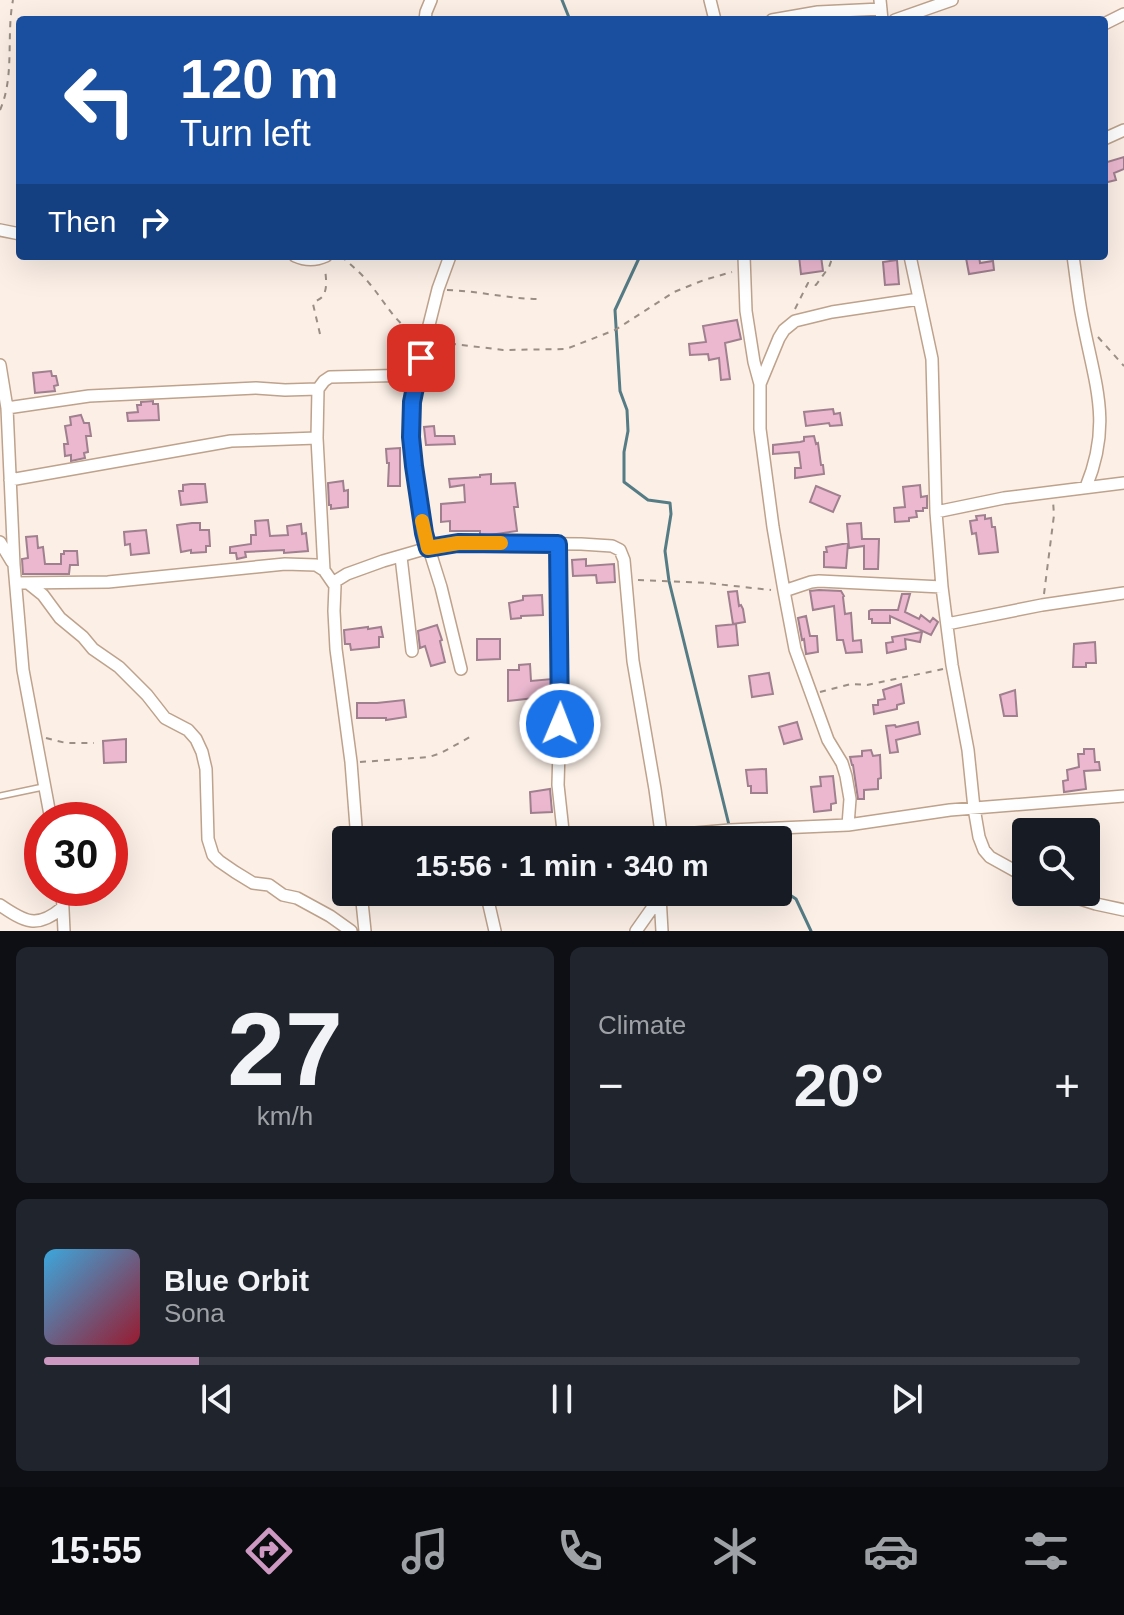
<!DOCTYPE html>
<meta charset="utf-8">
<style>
:root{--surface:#171b24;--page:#20242c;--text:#f1f3f6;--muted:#9ea1a6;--line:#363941;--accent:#cd99c3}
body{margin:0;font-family:Helvetica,sans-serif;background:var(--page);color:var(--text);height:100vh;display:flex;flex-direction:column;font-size:30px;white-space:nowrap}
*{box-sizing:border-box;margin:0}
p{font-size:26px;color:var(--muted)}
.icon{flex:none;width:44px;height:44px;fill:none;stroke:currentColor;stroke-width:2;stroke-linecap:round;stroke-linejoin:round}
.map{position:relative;height:931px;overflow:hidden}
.side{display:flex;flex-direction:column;gap:16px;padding:16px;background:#0d0f14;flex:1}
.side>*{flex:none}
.hud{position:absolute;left:16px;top:16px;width:1092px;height:244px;border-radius:8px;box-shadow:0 8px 32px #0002;background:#1a4fa0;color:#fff;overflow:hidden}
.tools{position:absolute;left:1012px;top:818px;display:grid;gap:16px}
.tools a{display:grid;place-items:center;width:88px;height:88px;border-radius:8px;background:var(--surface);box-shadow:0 8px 32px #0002;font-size:40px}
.speed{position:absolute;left:24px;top:802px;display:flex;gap:16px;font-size:40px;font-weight:700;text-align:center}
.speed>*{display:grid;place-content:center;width:104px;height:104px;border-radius:50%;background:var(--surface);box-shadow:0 8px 32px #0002;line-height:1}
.speed .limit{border:12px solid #d22;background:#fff;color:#111}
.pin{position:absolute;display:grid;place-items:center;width:68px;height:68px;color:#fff;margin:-34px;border-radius:16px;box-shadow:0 4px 12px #0006}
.me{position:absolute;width:88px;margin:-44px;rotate:1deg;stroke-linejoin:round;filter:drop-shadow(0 0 6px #0008)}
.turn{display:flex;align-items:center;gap:28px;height:168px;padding:0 32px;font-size:36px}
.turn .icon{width:104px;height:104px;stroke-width:2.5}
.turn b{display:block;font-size:56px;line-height:68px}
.then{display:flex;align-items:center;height:76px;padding:0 32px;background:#0003;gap:16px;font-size:30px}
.big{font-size:60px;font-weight:600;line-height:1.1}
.side .tile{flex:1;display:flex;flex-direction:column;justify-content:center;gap:12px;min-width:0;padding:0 28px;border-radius:12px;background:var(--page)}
.side .dial{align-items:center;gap:0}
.dial b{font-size:104px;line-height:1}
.song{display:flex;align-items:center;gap:24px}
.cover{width:96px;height:96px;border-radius:12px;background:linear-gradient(135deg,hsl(200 70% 55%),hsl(350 70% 35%))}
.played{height:8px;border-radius:4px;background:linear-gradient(90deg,var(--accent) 15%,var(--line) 15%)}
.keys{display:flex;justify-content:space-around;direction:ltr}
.heat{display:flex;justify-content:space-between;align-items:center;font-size:44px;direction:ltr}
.side .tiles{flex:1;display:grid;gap:16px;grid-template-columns:1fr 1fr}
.tile:last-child{grid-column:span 2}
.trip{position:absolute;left:332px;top:826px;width:460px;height:80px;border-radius:8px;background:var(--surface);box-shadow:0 8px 32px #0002;font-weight:600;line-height:80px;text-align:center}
.tabs{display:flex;height:128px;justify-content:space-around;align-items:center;background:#090b0e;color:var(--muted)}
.tabs .icon{width:56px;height:56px}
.tabs .current{color:var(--accent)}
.tabs b{font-size:36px;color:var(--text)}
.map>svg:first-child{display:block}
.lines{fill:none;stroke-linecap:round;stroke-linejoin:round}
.stream{stroke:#557b85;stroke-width:3}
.building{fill:#ebb8d0;stroke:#a07f8e;stroke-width:2}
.lane-casing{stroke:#bea28c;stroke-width:8}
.street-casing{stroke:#bea28c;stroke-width:14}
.path{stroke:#9a8e85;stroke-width:2;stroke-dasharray:6 6;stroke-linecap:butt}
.lane{stroke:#fff;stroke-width:5}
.street{stroke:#fff;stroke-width:11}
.route-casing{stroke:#114b97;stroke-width:20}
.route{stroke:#1a73e8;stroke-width:14}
.slow{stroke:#f59e0b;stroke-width:14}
</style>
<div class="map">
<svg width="1124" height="931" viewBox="0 0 1124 931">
<rect width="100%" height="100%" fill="#fbefe6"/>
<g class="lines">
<path class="stream" d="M 562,0 L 570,20
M 640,256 L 615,310 L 620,391 L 627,410 L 628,431 L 624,452 L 624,482 L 648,500 L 670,503 L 671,514 L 665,551 L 669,581 L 729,825
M 732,832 L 735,840
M 778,887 L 796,899 L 811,931"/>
</g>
<path class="building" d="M 1124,157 L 1124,169 L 1114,173 L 1116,180 L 1104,183 L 1104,163 Z
M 799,256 L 821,256 L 823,271 L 801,274 Z
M 979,256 L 980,263 L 993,261 L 994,270 L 969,274 L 966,258 Z
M 897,260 L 899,284 L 885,285 L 883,262 Z
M 737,320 L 741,339 L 725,343 L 730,379 L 721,380 L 719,358 L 709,360 L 708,354 L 690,355 L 689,344 L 706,342 L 703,326 Z
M 51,371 L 52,376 L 56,376 L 58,385 L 54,386 L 55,391 L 35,393 L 33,373 Z
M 153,401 L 153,404 L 158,404 L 159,420 L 128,421 L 127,413 L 138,412 L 137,405 L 141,405 L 141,402 Z
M 833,409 L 834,414 L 840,413 L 842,425 L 830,426 L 829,423 L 806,426 L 804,412 Z
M 81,415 L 84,423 L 89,423 L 91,436 L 86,436 L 88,452 L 84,453 L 85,458 L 71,461 L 71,455 L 65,456 L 64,444 L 68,444 L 65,426 L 71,425 L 70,417 Z
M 434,426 L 435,436 L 454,436 L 455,444 L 426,445 L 424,427 Z
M 814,436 L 816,444 L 818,443 L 821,465 L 823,465 L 824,474 L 795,478 L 795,468 L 801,468 L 799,452 L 773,454 L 773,445 L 800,442 L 804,441 L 804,437 Z
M 400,448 L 400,486 L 388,486 L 389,463 L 387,463 L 386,449 Z
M 491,474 L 491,484 L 515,483 L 518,507 L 514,507 L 517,531 L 490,535 L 480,535 L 480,531 L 450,531 L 450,521 L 441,522 L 441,504 L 465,502 L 464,485 L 450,487 L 449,479 L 480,477 L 480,475 Z
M 343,481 L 344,491 L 348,490 L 348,507 L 331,509 L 331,505 L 329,505 L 328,483 Z
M 191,484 L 205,484 L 207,502 L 181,505 L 179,491 L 183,491 L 183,485 Z
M 920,485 L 921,497 L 927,496 L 927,508 L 923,508 L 923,511 L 916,511 L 917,517 L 909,518 L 909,521 L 895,522 L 894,508 L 905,507 L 903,487 Z
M 816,486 L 840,496 L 833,512 L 810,502 Z
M 985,515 L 985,519 L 991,518 L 992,527 L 995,527 L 998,552 L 979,554 L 976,533 L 972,534 L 970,521 L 977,520 L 976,516 Z
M 268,520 L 270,536 L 288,535 L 287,526 L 301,524 L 302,534 L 306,533 L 308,551 L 284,553 L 284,550 L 245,552 L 246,557 L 237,559 L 236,553 L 230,553 L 230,547 L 251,544 L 251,535 L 256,535 L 255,521 Z
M 192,523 L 200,523 L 200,530 L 209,530 L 210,546 L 206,546 L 206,552 L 191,553 L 191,550 L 181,552 L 177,525 Z
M 861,523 L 862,539 L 879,539 L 878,569 L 864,569 L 864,546 L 849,548 L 847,524 Z
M 146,530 L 149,553 L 131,555 L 130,544 L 125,545 L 124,532 Z
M 37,536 L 38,548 L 43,547 L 45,564 L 61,564 L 61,554 L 64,554 L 64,551 L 77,551 L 78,565 L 70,565 L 69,574 L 23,574 L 22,559 L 28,558 L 26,537 Z
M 848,543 L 846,568 L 824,567 L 824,552 L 827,552 L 826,547 Z
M 586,559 L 586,566 L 614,564 L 615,582 L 597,583 L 596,575 L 573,576 L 572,560 Z
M 819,590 L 841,591 L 844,596 L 843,597 L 845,614 L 851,613 L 853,641 L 861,640 L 862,652 L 846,653 L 843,640 L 837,640 L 834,606 L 813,610 L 810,591 Z
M 737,591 L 739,606 L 741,605 L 743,609 L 745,622 L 733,624 L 728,592 Z
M 902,594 L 910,594 L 905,612 L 919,619 L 921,615 L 930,622 L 933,618 L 938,622 L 931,635 L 890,616 L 890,623 L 872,623 L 872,619 L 869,619 L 869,611 L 871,610 L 898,610 Z
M 542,595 L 543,615 L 521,616 L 521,618 L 511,619 L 509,603 L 523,600 L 523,596 Z
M 806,616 L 810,636 L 817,636 L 818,652 L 806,654 L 804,639 L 802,640 L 798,618 Z
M 736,624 L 738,645 L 718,647 L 716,626 Z
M 437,625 L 442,640 L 440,641 L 445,662 L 431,666 L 425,646 L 420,648 L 418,631 Z
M 368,627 L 368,629 L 381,627 L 383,637 L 379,637 L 379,647 L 351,650 L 350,644 L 345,644 L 344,630 Z
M 922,632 L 920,642 L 905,639 L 906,649 L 887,653 L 886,643 L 893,642 L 892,637 Z
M 477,639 L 500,639 L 500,659 L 477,660 Z
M 1095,642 L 1096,663 L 1086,663 L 1086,667 L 1073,667 L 1074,644 Z
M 530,664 L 531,681 L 552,679 L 552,696 L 508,701 L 508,670 L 519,670 L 519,665 Z
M 769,673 L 773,694 L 752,697 L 749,676 Z
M 901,684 L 904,703 L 897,705 L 897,709 L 874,714 L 873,705 L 878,705 L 878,700 L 885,699 L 883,690 Z
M 1015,690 L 1017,716 L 1004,716 L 1000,695 Z
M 404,700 L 406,717 L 386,720 L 386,718 L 357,718 L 357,703 L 377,703 Z
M 797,722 L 802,739 L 784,744 L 779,727 Z
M 918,722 L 920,734 L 896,740 L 898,752 L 890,753 L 886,726 L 895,725 L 896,727 Z
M 126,739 L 126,762 L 104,763 L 103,741 Z
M 1084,749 L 1094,749 L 1095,762 L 1099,762 L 1100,770 L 1084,771 L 1086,789 L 1064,792 L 1063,781 L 1068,780 L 1067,770 L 1079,767 L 1078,754 L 1084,754 Z
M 871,750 L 873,756 L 880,755 L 881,778 L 878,779 L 878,789 L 864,790 L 864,799 L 858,799 L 853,765 L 852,765 L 850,757 L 862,756 L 862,751 Z
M 766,769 L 767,793 L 751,793 L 751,786 L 748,786 L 746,770 Z
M 833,776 L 836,803 L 831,804 L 831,810 L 814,812 L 811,787 L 821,786 L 820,777 Z
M 550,789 L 552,812 L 531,813 L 530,792 Z"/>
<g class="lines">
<g class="lane-casing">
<path id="lane" d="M 0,796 L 43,787"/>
</g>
<g class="street-casing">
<path id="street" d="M 710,0 L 715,20
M 880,0 L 882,20
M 425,20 L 426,12 L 431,0
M 772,20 L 818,12 L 881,9
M 895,20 L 952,0
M 1104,24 L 1124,14
M 1104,139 L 1124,130
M 0,230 L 20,234
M 295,256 C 306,261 315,261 326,256
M 450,256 L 438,289 L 425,341 L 412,402 L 411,437 L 414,466 L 424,533 L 441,587 L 461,669
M 744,256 L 746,311 L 754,362 L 760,384 L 760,429 L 773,527 L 784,591 L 795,649 L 828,740 L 842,763 L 846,776 L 850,799 L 848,825
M 910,256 L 932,359 L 936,512 L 942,587 L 952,665 L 968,750 L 974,808 L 979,837 L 984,850 L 990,857 L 1026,877
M 1073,256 C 1076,276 1078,297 1082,317 C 1094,382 1113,422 1086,487
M 0,365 L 7,408 L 14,565 L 23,670 L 51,820
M 760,384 L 779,338 L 784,330 L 795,321 L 832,312 L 919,299
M 7,408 L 89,396 L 256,388 L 285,390 L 318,389
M 10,480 L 231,441 L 317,438
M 936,512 L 1004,498 L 1124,483
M 0,542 L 12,562
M 558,544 L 561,676 L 558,785 L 564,840
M 401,557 L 412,651
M 324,570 L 317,438 L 318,389 L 324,381 L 330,377 L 418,375
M 334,582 L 347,574 L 383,561 L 428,548 L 458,543 L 581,544 L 612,546 L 620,550 L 624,560 L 633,661 L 655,789 L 662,840
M 16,583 L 108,582 L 285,564 L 316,565 L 324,570 L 335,586 L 334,611 L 336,649 L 351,762 L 357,840
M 28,583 L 43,595 L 60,618 L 83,637 L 93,649 L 119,667 L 147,695 L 165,718 L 188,730 L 196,739 L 202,752 L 206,769 L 208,839 L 213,855 L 219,861 L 235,872 L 253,883 L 269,885 L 283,895 L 297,898 L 330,916 L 351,931
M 784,591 L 811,582 L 819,581 L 942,587
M 947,624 L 1042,605 L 1124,593
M 614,840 L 730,830 L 848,825 L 950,810 L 1124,796
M 62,888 L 64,931
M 361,892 L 365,931
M 486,892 L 495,931
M 1058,892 L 1096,904 L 1124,910
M 660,896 L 662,931
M 0,905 C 25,922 37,929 62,908
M 636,931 L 660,897"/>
</g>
<path class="path" d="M 0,110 C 15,76 6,36 13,0
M 341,256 C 351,265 361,273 369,283 C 386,303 394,322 417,336
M 447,290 C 479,291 509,299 540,299
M 795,309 L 808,283 L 816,285 L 829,267 L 833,256
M 320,334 L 313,304 C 315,301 319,300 322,297 C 328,290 326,278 325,269
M 1098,337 L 1124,366
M 438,342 L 503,350 L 566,349 L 615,330 L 674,292 L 704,280 L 732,272
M 638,580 L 707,583 L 771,590
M 1044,594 L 1054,515 L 1053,501
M 820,692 L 851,684 L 867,685 L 943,669
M 46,738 L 66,743 L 94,743
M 360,762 L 429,757 L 441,753 L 470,737"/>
<use href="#lane" class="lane"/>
<use href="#street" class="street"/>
</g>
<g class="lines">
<g class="route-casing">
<path id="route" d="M 421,358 L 412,402 L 411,437 L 414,466 L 424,533 L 428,548 L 458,543 L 558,544 L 560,724"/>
</g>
<use href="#route" class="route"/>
<path class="slow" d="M 422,521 L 428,548 L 458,543 L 501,543"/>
</g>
</svg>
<div class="tools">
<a><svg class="icon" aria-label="search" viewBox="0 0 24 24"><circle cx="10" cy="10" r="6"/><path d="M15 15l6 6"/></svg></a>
</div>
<div class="speed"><div class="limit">30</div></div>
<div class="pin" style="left:421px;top:358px;background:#d93025"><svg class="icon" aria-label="arrive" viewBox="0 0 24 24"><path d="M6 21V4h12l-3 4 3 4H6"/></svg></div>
<svg class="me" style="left:560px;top:724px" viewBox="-20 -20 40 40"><circle r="17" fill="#1a73e8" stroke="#fff" stroke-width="3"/><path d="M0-11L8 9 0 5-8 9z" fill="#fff"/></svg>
<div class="trip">15:56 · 1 min · 340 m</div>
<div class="hud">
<div class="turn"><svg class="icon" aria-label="left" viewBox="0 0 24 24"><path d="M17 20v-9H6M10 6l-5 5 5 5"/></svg><div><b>120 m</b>Turn left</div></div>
<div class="then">Then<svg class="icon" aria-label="right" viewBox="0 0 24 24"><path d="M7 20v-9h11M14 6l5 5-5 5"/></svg></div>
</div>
</div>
<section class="side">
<div class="tiles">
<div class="tile dial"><b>27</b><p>km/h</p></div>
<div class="tile"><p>Climate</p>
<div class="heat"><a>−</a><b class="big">20°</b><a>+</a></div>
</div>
<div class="tile">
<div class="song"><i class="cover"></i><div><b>Blue Orbit</b><p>Sona</p></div></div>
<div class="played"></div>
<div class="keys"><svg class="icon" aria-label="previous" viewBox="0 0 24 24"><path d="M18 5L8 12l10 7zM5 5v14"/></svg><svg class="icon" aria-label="pause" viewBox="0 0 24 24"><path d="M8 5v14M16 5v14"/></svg><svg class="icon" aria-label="next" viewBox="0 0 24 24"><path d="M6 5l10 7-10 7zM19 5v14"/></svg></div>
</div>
</div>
</section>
<nav class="tabs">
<b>15:55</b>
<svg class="icon current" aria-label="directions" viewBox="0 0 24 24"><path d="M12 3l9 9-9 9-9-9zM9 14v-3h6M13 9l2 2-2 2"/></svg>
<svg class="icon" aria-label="music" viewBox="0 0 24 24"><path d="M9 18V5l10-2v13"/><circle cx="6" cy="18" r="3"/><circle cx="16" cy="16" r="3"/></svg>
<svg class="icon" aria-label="phone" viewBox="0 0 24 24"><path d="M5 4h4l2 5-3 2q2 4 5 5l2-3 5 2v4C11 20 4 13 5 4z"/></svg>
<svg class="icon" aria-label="climate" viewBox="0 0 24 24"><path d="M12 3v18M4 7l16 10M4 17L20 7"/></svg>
<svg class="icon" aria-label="car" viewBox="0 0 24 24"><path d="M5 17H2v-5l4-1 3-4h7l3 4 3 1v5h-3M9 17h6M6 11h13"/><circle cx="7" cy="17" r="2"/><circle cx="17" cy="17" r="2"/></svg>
<svg class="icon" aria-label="filters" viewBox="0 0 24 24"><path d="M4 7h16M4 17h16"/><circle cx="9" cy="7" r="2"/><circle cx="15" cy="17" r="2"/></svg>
</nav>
